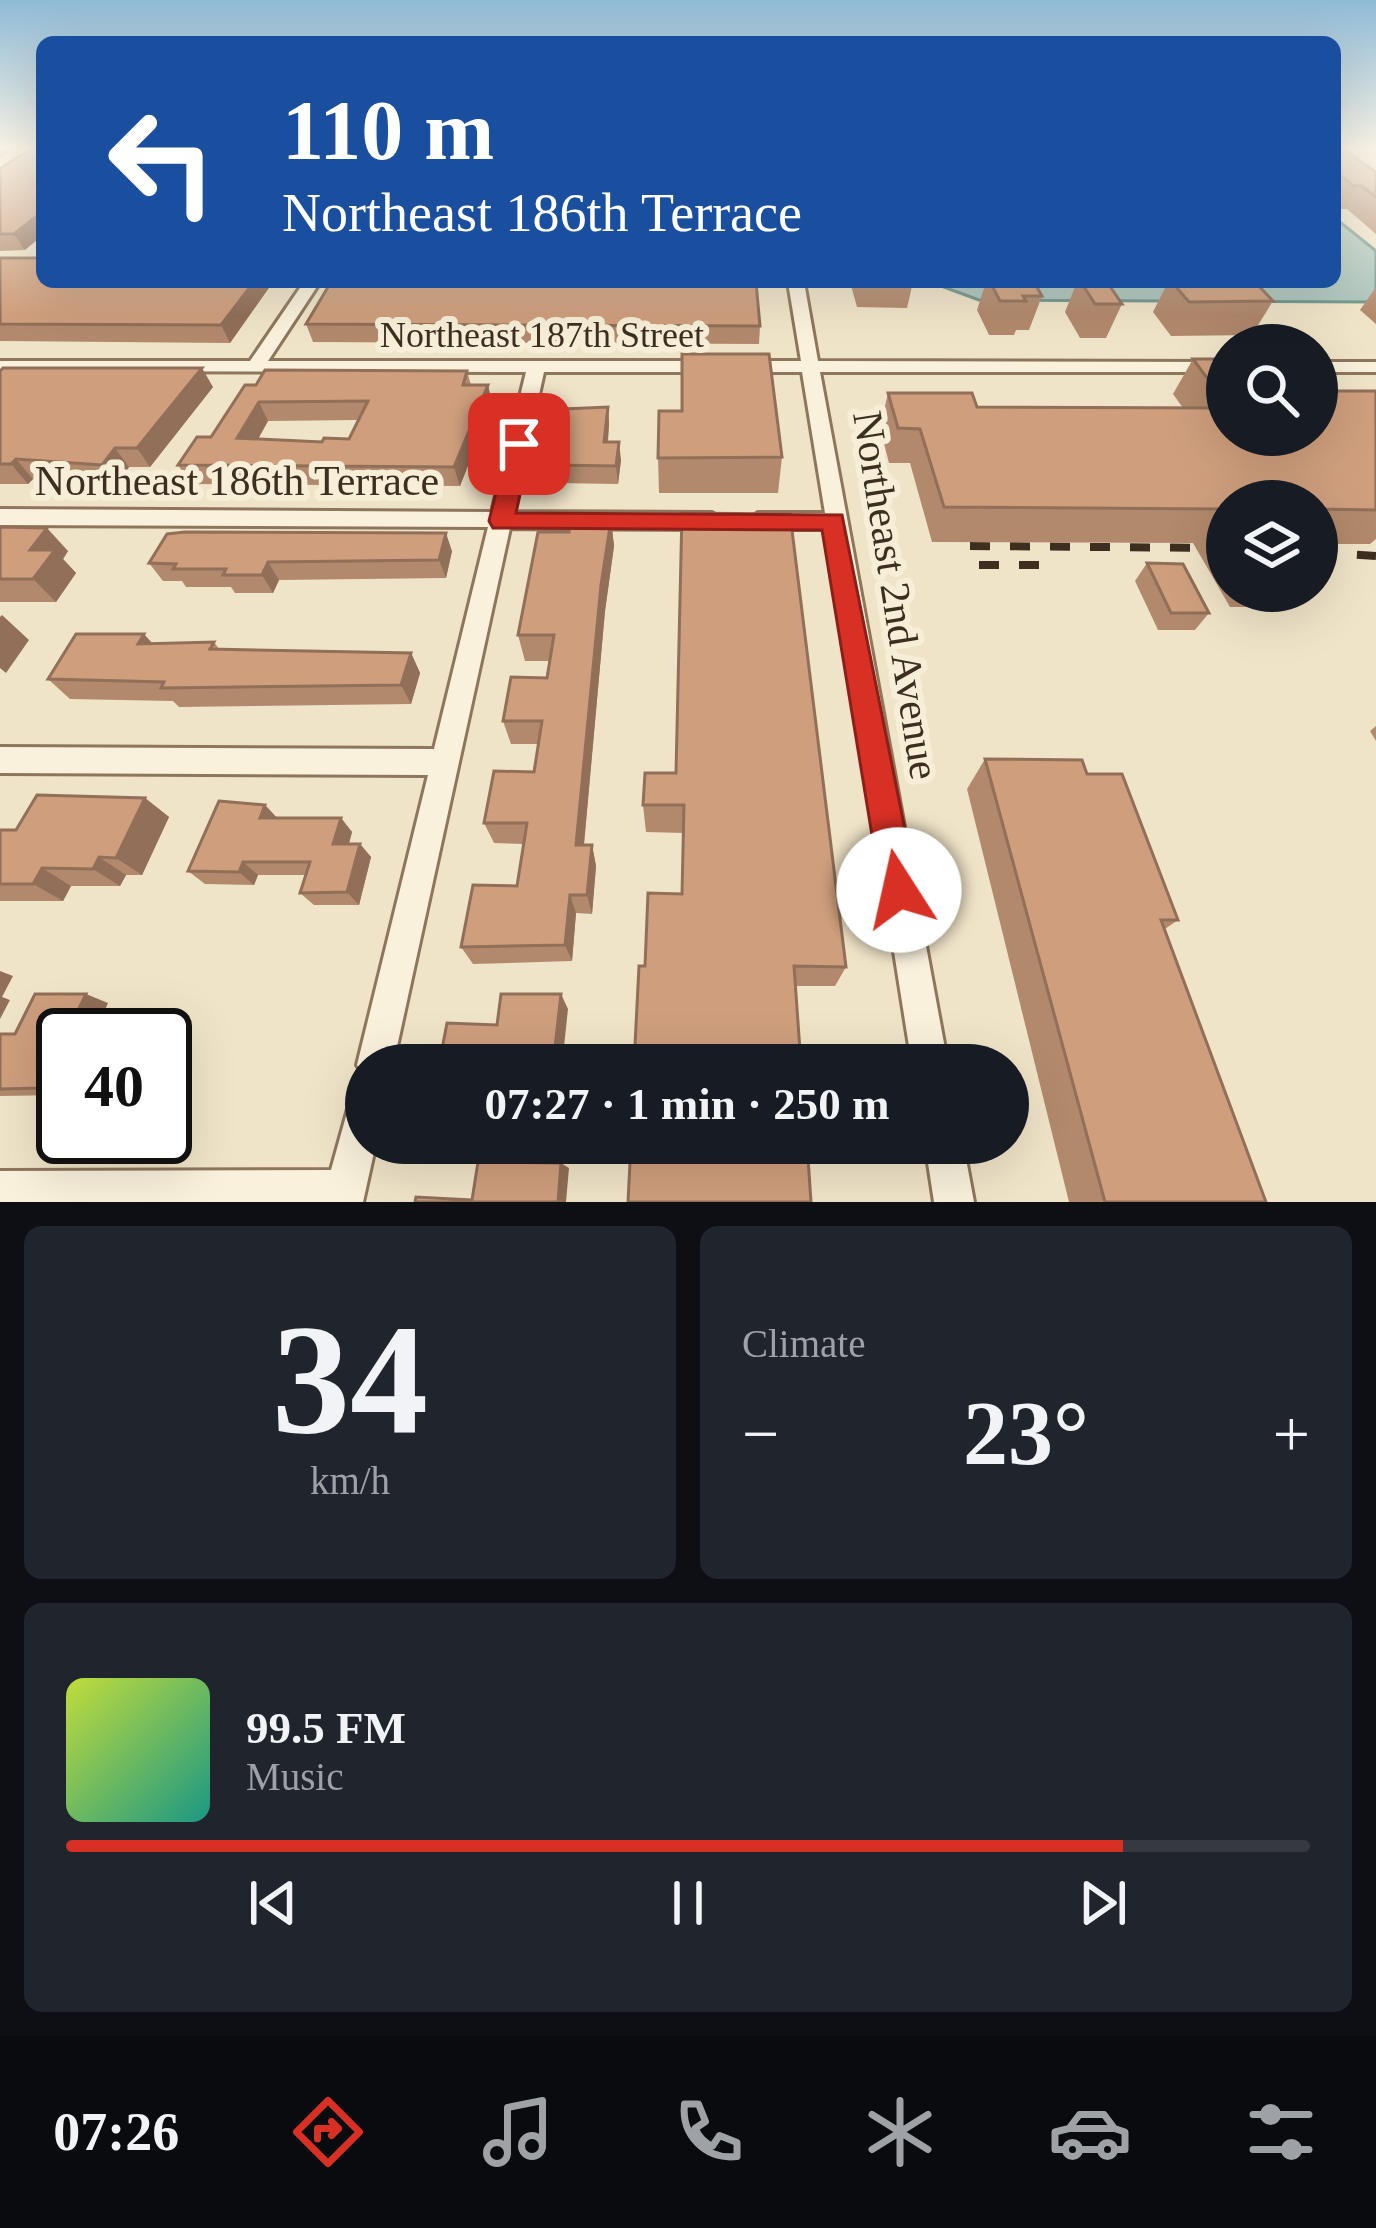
<!DOCTYPE html>
<meta charset="utf-8">
<style>
:root{--surface:#171b24;--page:#20242c;--text:#f1f3f6;--muted:#9ea1a6;--line:#363941;--accent:#d93025}
body{margin:0;font-family:"Times New Roman",serif;background:var(--page);color:var(--text);height:100vh;display:flex;flex-direction:column;font-size:45px;white-space:nowrap}
*{box-sizing:border-box;margin:0}
p{font-size:39px;color:var(--muted)}
.icon{flex:none;width:66px;height:66px;fill:none;stroke:currentColor;stroke-width:2;stroke-linecap:round;stroke-linejoin:round}
.map{position:relative;height:1202px;overflow:hidden}
.panel{display:flex;flex-direction:column;gap:24px;padding:24px;background:#0d0f14;flex:1}
.panel>*{flex:none}
.guide{position:absolute;left:36px;top:36px;width:1305px;height:252px;border-radius:18px;box-shadow:0 12px 48px #0002;background:#1a4fa0;color:#fff;overflow:hidden}
.controls{position:absolute;left:1206px;top:324px;display:grid;gap:24px}
.controls a{display:grid;place-items:center;width:132px;height:132px;border-radius:50%;background:var(--surface);box-shadow:0 12px 48px #0002;font-size:60px}
.speed{position:absolute;left:36px;top:1008px;display:flex;gap:24px;font-size:60px;font-weight:700;text-align:center}
.speed>*{display:grid;place-content:center;width:156px;height:156px;border-radius:50%;background:var(--surface);box-shadow:0 12px 48px #0002;line-height:1}
.speed .limit{border:6px solid #111;border-radius:18px;background:#fff;color:#111}
.pin{position:absolute;display:grid;place-items:center;width:102px;height:102px;color:#fff;margin:-51px;border-radius:24px;box-shadow:0 6px 18px #0006}
.me{position:absolute;width:132px;margin:-66px;rotate:350deg;stroke-linejoin:round;filter:drop-shadow(0 0 9px #0008)}
.turn{display:flex;align-items:center;gap:42px;height:252px;padding:0 48px;font-size:54px}
.turn .icon{width:156px;height:156px;stroke-width:2.5}
.turn b{display:block;font-size:84px;line-height:102px}
.big{font-size:90px;font-weight:700;line-height:1.1}
.panel .card{flex:1;display:flex;flex-direction:column;justify-content:center;gap:18px;min-width:0;padding:0 42px;border-radius:18px;background:var(--page)}
.panel .dial{align-items:center;gap:0}
.dial b{font-size:156px;line-height:1}
.song{display:flex;align-items:center;gap:36px}
.cover{width:144px;height:144px;border-radius:18px;background:linear-gradient(135deg,hsl(70 70% 55%),hsl(170 70% 35%))}
.played{height:12px;border-radius:6px;background:linear-gradient(90deg,var(--accent) 85%,var(--line) 85%)}
.keys{display:flex;justify-content:space-around;direction:ltr}
.heat{display:flex;justify-content:space-between;align-items:center;font-size:66px;direction:ltr}
.panel .tiles{flex:1;display:grid;gap:24px;grid-template-columns:1fr 1fr}
.card:last-child{grid-column:span 2}
.trip{position:absolute;left:345px;top:1044px;width:684px;height:120px;border-radius:60px;background:var(--surface);box-shadow:0 12px 48px #0002;font-weight:700;line-height:120px;text-align:center}
.tab-bar{display:flex;height:192px;justify-content:space-around;align-items:center;background:#090b0e;color:var(--muted)}
.tab-bar .icon{width:84px;height:84px}
.tab-bar .active{color:var(--accent)}
.tab-bar b{font-size:54px;color:var(--text)}
.map>svg:first-child{display:block}
.water{fill:#a9c4bc;stroke:#6f938a;stroke-width:3}
.lines{fill:none;stroke-linecap:round;stroke-linejoin:round}
.minor-casing{stroke:#8d765c;stroke-width:6}
.minor{fill:#faf1dc;fill-rule:evenodd}
.rail{stroke:#3d2e20;stroke-width:8;stroke-dasharray:20 20;stroke-linecap:butt}
.wall{fill:#b2896c;fill-rule:evenodd}
.shaded-wall{fill:#916f58}
.building{fill:#cf9f7d;stroke:#916f58;stroke-width:3;fill-rule:evenodd}
.route{fill:#d93025;stroke:#8d1f18;stroke-width:3}
.labels{text-anchor:middle;stroke-width:12;stroke-linejoin:round;paint-order:stroke}
.far-street-label{font-size:36px;fill:#3d2e20;stroke:#f7eed8}
.street-label{font-size:42px;fill:#3d2e20;stroke:#f7eed8}
</style>
<div class="map">
<svg width="1376" height="1202" viewBox="0 0 1376 1202">
<rect width="100%" height="100%" fill="#f0e4c8"/>
<path class="water" d="M 1335,218 L 1376,251 L 1376,302 L 979,300 L 930,282 L 1335,282 Z"/>
<g class="lines">
<g class="minor-casing">
<path id="minor" d="M 15,148 L 29,148 L 0,167 L 0,157 Z
M 304,282 L 320,282 L 268,361 L 801,361 L 788,282 L 804,282 L 818,361 L 1227,362 L 1227,372 L 820,372 L 948,1065 L 912,1065 L 827,529 L 758,529 L 747,521 L 758,513 L 825,513 L 802,372 L 544,372 L 513,512 L 712,513 L 723,521 L 712,529 L 510,528 L 393,1065 L 366,1065 L 366,1079 L 357,1065 L 428,775 L 0,773 L 0,747 L 434,749 L 488,527 L 0,525 L 0,509 L 492,512 L 526,372 L 0,371 L 0,361 L 250,361 Z
M 1317,362 L 1376,362 L 1376,372 L 1317,372 Z
M 366,1085 L 366,1143 L 376,1143 L 363,1202 L 0,1202 L 0,1171 L 331,1170 L 353,1091 Z
M 925,1143 L 963,1143 L 974,1202 L 934,1202 Z"/>
</g>
<use href="#minor" class="minor"/>
<path class="rail" d="M 970,546 L 1227,548
M 1317,552 L 1376,556
M 979,565 L 1047,565"/>
</g>
<path class="wall" d="M 1335,148 L 1376,172 L 1376,234 L 1347,209 L 1340,209 L 1335,205 Z
M 0,169 L 25,250 L 0,251 Z
M 0,258 L 273,282 L 230,343 L 0,341 Z
M 850,282 L 913,282 L 907,308 L 857,307 Z
M 986,282 L 1034,282 L 1042,296 L 1029,330 L 1016,330 L 1014,335 L 989,335 L 977,310 Z
M 1077,282 L 1107,282 L 1122,304 L 1106,338 L 1080,338 L 1065,312 Z
M 1168,282 L 1255,282 L 1273,301 L 1252,335 L 1171,336 L 1153,312 Z
M 1376,287 L 1376,324 L 1360,310 Z
M 306,324 L 760,326 L 759,344 L 313,342 Z
M 1193,359 L 1227,359 L 1227,435 L 1376,391 L 1376,539 L 1370,544 L 1317,544 L 1317,501 L 1227,501 L 1227,591 L 1301,591 L 1286,607 L 1230,607 L 1193,543 L 932,542 L 910,463 L 889,463 L 880,428 L 888,393 L 977,407 L 1183,408 L 1173,394 Z
M 0,371 L 213,387 L 150,467 L 129,467 L 117,485 L 33,479 L 28,484 L 0,484 Z
M 467,371 L 471,385 L 488,385 L 492,404 L 460,486 L 191,484 L 178,465 L 211,437 L 245,385 ZM 358,420 L 349,439 L 322,442 L 258,439 L 268,421 Z
M 608,407 L 609,424 L 608,442 L 621,460 L 618,484 L 556,483 L 553,465 Z
M 782,457 L 778,493 L 659,493 L 658,458 Z
M 611,520 L 614,546 L 605,611 L 584,845 L 592,845 L 596,866 L 592,914 L 576,913 L 572,961 L 473,964 L 461,947 L 517,886 L 524,844 L 494,843 L 484,823 L 534,772 L 538,744 L 511,744 L 503,721 L 547,678 L 550,661 L 525,661 L 518,635 L 569,532 Z
M 0,527 L 68,551 L 63,559 L 76,573 L 56,602 L 0,602 Z
M 452,551 L 446,578 L 279,580 L 273,593 L 235,593 L 231,587 L 186,587 L 182,581 L 163,581 L 149,563 Z
M 1147,563 L 1209,613 L 1195,630 L 1158,630 L 1135,581 Z
M 214,642 L 219,649 L 411,653 L 420,673 L 411,704 L 179,707 L 173,701 L 70,699 L 48,679 L 153,644 Z
M 1376,726 L 1376,741 L 1370,731 Z
M 985,759 L 1087,774 L 1178,920 L 1165,929 L 1266,1202 L 1069,1202 L 967,789 Z
M 676,773 L 846,967 L 835,986 L 795,986 L 645,966 L 682,894 L 683,833 L 646,832 L 643,805 Z
M 145,798 L 169,817 L 142,875 L 126,875 L 120,886 L 71,886 L 63,901 L 0,901 L 0,830 L 16,830 Z
M 265,805 L 277,818 L 341,818 L 352,832 L 349,844 L 360,844 L 371,857 L 359,905 L 314,905 L 300,893 L 306,875 L 258,875 L 254,885 L 205,884 L 188,871 Z
M 108,1003 L 63,1035 L 63,1095 L 0,1096 L 0,1034 L 15,1034 Z"/>
<path class="shaded-wall" d="M 42,212 L 42,236 L 25,250 L 14,234 Z
M 254,282 L 273,282 L 230,343 L 221,325 Z
M 202,368 L 213,387 L 150,467 L 137,448 Z
M 488,385 L 492,404 L 460,486 L 454,467 Z
M 259,402 L 268,421 L 248,457 L 237,438 Z
M 608,407 L 609,424 L 606,460 L 604,442 Z
M 619,442 L 621,460 L 618,484 L 616,466 Z
M 115,448 L 129,467 L 117,485 L 102,465 Z
M 16,459 L 33,479 L 28,484 L 11,464 Z
M 611,520 L 614,546 L 605,611 L 582,865 L 576,845 L 601,585 Z
M 47,528 L 68,551 L 63,559 L 76,573 L 56,602 L 33,579 L 30,550 Z
M 446,533 L 452,551 L 446,578 L 439,560 Z
M 268,562 L 279,580 L 273,593 L 262,575 Z
M 2,615 L 29,640 L 6,673 L 0,668 L 0,617 Z
M 144,634 L 162,654 L 138,644 Z
M 411,653 L 420,673 L 411,704 L 401,685 Z
M 145,798 L 169,817 L 142,875 L 116,858 Z
M 265,805 L 279,820 L 260,818 Z
M 341,818 L 352,832 L 345,857 L 333,844 Z
M 360,844 L 371,857 L 359,905 L 347,892 Z
M 592,845 L 596,866 L 592,914 L 587,895 Z
M 99,857 L 126,875 L 120,886 L 93,869 Z
M 243,862 L 258,875 L 254,885 L 239,872 Z
M 42,868 L 71,886 L 63,901 L 33,884 Z
M 570,895 L 576,913 L 572,961 L 565,945 Z
M 0,971 L 13,976 L 2,997 L 10,1000 L 0,1019 Z
M 86,994 L 108,1003 L 94,1035 L 66,1035 Z
M 561,994 L 568,1009 L 562,1065 L 553,1065 Z
M 63,1043 L 63,1094 L 42,1088 Z
M 561,1163 L 569,1168 L 566,1202 L 558,1202 Z"/>
<path class="building" d="M 31,148 L 42,148 L 42,212 L 14,234 L 0,234 L 0,169 Z
M 1335,148 L 1341,148 L 1376,172 L 1376,197 L 1362,186 L 1354,186 L 1335,171 Z
M 0,258 L 42,258 L 42,282 L 254,282 L 221,325 L 0,324 Z
M 331,282 L 756,282 L 760,326 L 306,324 Z
M 990,282 L 1034,282 L 1042,296 L 1023,296 L 1026,301 L 1000,301 Z
M 1081,282 L 1107,282 L 1122,304 L 1095,304 Z
M 1172,282 L 1255,282 L 1273,301 L 1189,302 Z
M 682,354 L 769,354 L 782,457 L 658,458 L 659,411 L 682,411 Z
M 1193,359 L 1227,359 L 1227,405 Z
M 3,368 L 202,368 L 137,448 L 115,448 L 102,465 L 16,459 L 11,464 L 0,464 L 0,371 Z
M 265,370 L 467,371 L 463,385 L 488,385 L 454,467 L 178,465 L 197,437 L 211,437 L 245,385 L 256,385 ZM 368,401 L 349,439 L 324,438 L 322,442 L 237,438 L 259,402 Z
M 1317,391 L 1376,391 L 1376,510 L 1317,509 L 1317,501 L 1227,501 L 1227,524 L 1218,509 L 944,507 L 920,429 L 898,428 L 888,393 L 972,393 L 977,407 L 1227,408 L 1227,435 L 1317,435 Z
M 608,407 L 604,442 L 619,442 L 616,466 L 553,465 L 563,409 Z
M 682,513 L 790,514 L 846,967 L 794,966 L 801,1065 L 634,1065 L 639,966 L 645,966 L 648,893 L 682,894 L 684,805 L 643,805 L 645,773 L 676,773 Z
M 571,520 L 611,520 L 601,585 L 576,845 L 592,845 L 587,895 L 570,895 L 565,945 L 461,947 L 473,885 L 517,886 L 527,823 L 484,823 L 494,771 L 534,772 L 542,721 L 503,721 L 511,677 L 547,678 L 554,635 L 518,635 L 538,532 L 569,532 Z
M 0,527 L 47,528 L 30,550 L 55,550 L 33,579 L 0,579 Z
M 185,532 L 446,533 L 439,560 L 268,562 L 262,575 L 223,575 L 226,569 L 173,569 L 176,564 L 149,563 L 167,534 Z
M 1147,563 L 1183,564 L 1209,613 L 1171,613 Z
M 76,634 L 144,634 L 138,644 L 214,642 L 210,649 L 411,653 L 401,685 L 161,688 L 164,682 L 48,679 Z
M 985,759 L 1082,760 L 1087,774 L 1122,774 L 1178,920 L 1161,920 L 1266,1202 L 1105,1202 Z
M 37,795 L 145,798 L 116,858 L 99,857 L 93,869 L 42,868 L 33,884 L 0,884 L 0,830 L 16,830 Z
M 219,801 L 265,805 L 260,818 L 341,818 L 333,844 L 360,844 L 347,892 L 300,893 L 310,862 L 243,862 L 239,872 L 188,871 Z
M 35,994 L 86,994 L 66,1035 L 63,1035 L 63,1043 L 42,1088 L 0,1089 L 0,1034 L 15,1034 Z
M 501,994 L 561,994 L 553,1065 L 439,1065 L 447,1023 L 497,1025 Z
M 631,1143 L 807,1143 L 811,1202 L 628,1202 Z
M 478,1162 L 561,1163 L 558,1202 L 415,1202 L 416,1197 L 472,1200 Z"/>
<linearGradient id="sky" x2="0" y2="1"><stop stop-color="#8fbad6"/><stop offset="0.47" stop-color="#f8f3e6"/><stop offset="1" stop-color="#f8f3e6" stop-opacity="0"/></linearGradient>
<rect width="1376" height="316" fill="url(#sky)"/>
<path class="route" d="M 519,437 L 531,444 L 516,513 L 842,515 L 917,890 L 911,902 L 899,907 L 886,902 L 881,890 L 822,530 L 493,528 L 489,521 L 508,444 Z"/>
<g class="labels">
<g class="far-street-label">
<text x="542" y="347">Northeast 187th Street</text>
</g>
<g class="street-label">
<text x="237" y="495">Northeast 186th Terrace</text>
<text transform="translate(897 595) rotate(81)" y="15">Northeast 2nd Avenue</text>
</g>
</g>
</svg>
<div class="controls">
<a><svg class="icon" aria-label="search" viewBox="0 0 24 24"><circle cx="10" cy="10" r="6"/><path d="M15 15l6 6"/></svg></a>
<a><svg class="icon" aria-label="layers" viewBox="0 0 24 24"><path d="M12 4l9 5-9 5-9-5zM3 14l9 5 9-5"/></svg></a>
</div>
<div class="speed"><div class="limit">40</div></div>
<div class="pin" style="left:519px;top:444px;background:#d93025"><svg class="icon" aria-label="arrive" viewBox="0 0 24 24"><path d="M6 21V4h12l-3 4 3 4H6"/></svg></div>
<svg class="me" style="left:899px;top:890px" viewBox="-20 -20 40 40"><circle r="19" fill="#fff"/><path d="M0-13L10 11 0 6-10 11z" fill="#d93025"/></svg>
<div class="trip">07:27 · 1 min · 250 m</div>
<div class="guide">
<div class="turn"><svg class="icon" aria-label="left" viewBox="0 0 24 24"><path d="M17 20v-9H6M10 6l-5 5 5 5"/></svg><div><b>110 m</b>Northeast 186th Terrace</div></div>
</div>
</div>
<section class="panel">
<div class="tiles">
<div class="card dial"><b>34</b><p>km/h</p></div>
<div class="card"><p>Climate</p>
<div class="heat"><a>−</a><b class="big">23°</b><a>+</a></div>
</div>
<div class="card">
<div class="song"><i class="cover"></i><div><b>99.5 FM</b><p>Music</p></div></div>
<div class="played"></div>
<div class="keys"><svg class="icon" aria-label="previous" viewBox="0 0 24 24"><path d="M18 5L8 12l10 7zM5 5v14"/></svg><svg class="icon" aria-label="pause" viewBox="0 0 24 24"><path d="M8 5v14M16 5v14"/></svg><svg class="icon" aria-label="next" viewBox="0 0 24 24"><path d="M6 5l10 7-10 7zM19 5v14"/></svg></div>
</div>
</div>
</section>
<nav class="tab-bar">
<b>07:26</b>
<svg class="icon active" aria-label="directions" viewBox="0 0 24 24"><path d="M12 3l9 9-9 9-9-9zM9 14v-3h6M13 9l2 2-2 2"/></svg>
<svg class="icon" aria-label="music" viewBox="0 0 24 24"><path d="M9 18V5l10-2v13"/><circle cx="6" cy="18" r="3"/><circle cx="16" cy="16" r="3"/></svg>
<svg class="icon" aria-label="phone" viewBox="0 0 24 24"><path d="M5 4h4l2 5-3 2q2 4 5 5l2-3 5 2v4C11 20 4 13 5 4z"/></svg>
<svg class="icon" aria-label="climate" viewBox="0 0 24 24"><path d="M12 3v18M4 7l16 10M4 17L20 7"/></svg>
<svg class="icon" aria-label="car" viewBox="0 0 24 24"><path d="M5 17H2v-5l4-1 3-4h7l3 4 3 1v5h-3M9 17h6M6 11h13"/><circle cx="7" cy="17" r="2"/><circle cx="17" cy="17" r="2"/></svg>
<svg class="icon" aria-label="filters" viewBox="0 0 24 24"><path d="M4 7h16M4 17h16"/><circle cx="9" cy="7" r="2"/><circle cx="15" cy="17" r="2"/></svg>
</nav>
